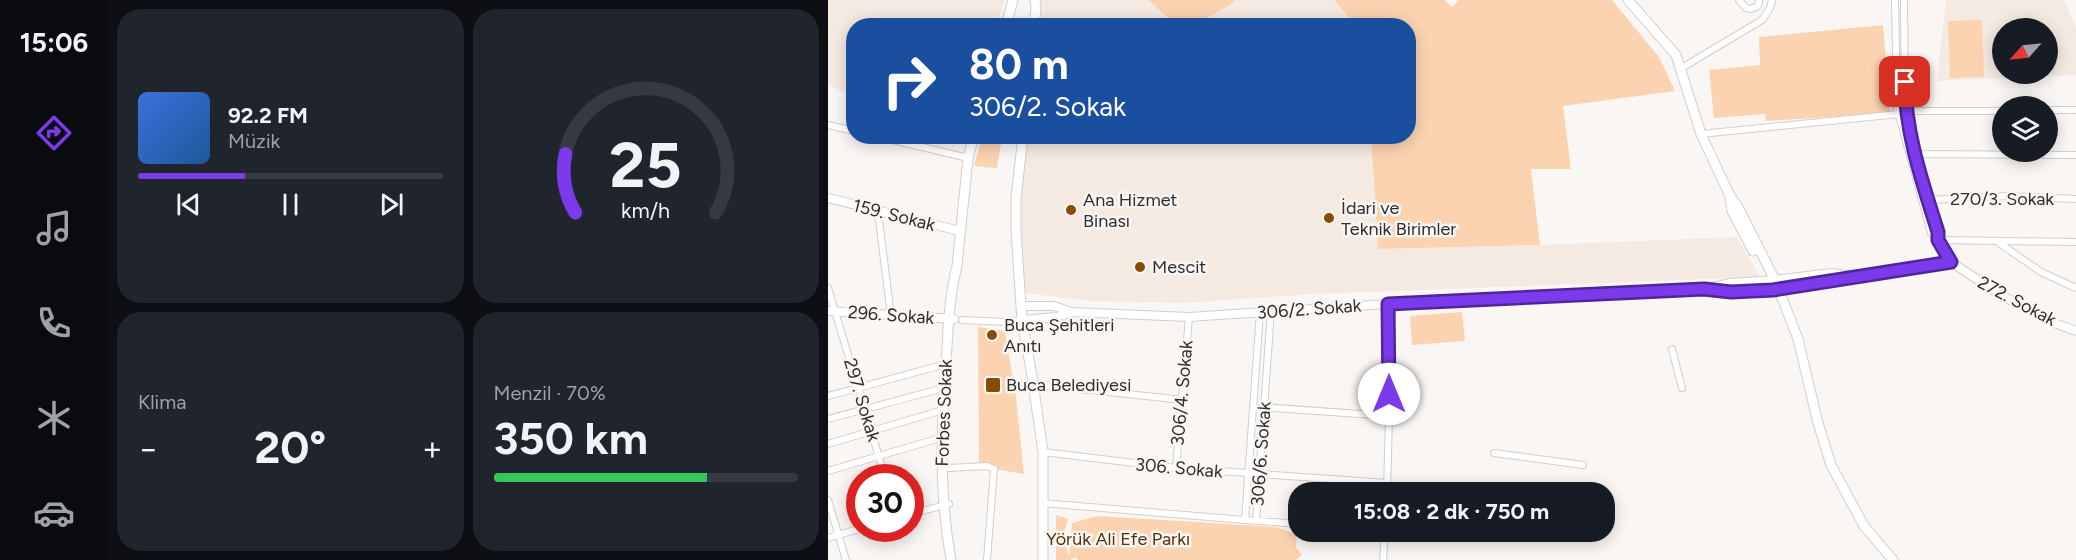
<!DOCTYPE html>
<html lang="tr">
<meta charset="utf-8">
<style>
:root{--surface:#171b24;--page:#20242c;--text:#f1f3f6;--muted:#9ea1a6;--line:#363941;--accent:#7c3aed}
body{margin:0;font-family:Figtree,sans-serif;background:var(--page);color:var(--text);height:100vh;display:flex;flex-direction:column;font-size:22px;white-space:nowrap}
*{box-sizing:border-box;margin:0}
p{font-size:20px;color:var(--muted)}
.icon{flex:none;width:33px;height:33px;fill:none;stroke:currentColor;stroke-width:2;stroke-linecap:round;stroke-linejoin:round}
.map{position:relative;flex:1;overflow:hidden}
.panel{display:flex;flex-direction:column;gap:9px;padding:9px;background:#0d0f14;width:720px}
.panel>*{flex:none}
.guide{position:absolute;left:18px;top:18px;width:570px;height:126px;border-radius:24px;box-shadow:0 3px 15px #0003;background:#1a4fa0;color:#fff;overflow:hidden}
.needle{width:39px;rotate:243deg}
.controls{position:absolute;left:1164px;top:18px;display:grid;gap:12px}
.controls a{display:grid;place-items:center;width:66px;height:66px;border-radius:50%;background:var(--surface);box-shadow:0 3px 15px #0003;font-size:30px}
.speed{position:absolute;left:18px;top:464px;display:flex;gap:12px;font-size:30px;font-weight:700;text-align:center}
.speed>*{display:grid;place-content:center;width:78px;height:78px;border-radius:50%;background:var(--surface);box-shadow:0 3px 15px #0003;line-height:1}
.speed .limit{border:9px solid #d22;background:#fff;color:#111}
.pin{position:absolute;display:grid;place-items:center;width:51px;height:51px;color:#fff;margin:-26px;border-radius:12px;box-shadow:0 3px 9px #0006}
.me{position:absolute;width:66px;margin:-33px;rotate:0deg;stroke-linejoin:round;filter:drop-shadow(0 0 4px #0008)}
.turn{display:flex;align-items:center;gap:21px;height:126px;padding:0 24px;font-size:27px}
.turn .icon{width:78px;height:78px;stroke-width:2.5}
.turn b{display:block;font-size:42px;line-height:51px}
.big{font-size:45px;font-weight:700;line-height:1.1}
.panel .widget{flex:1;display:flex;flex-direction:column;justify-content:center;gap:9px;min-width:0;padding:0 21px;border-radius:24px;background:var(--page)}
.panel .dial{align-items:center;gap:0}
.dial svg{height:156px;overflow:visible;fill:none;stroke:var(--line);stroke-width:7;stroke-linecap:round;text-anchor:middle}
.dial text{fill:var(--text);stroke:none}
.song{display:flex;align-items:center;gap:18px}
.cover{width:72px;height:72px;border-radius:9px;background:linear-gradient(135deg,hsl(220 70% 55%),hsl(210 70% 35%))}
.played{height:6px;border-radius:3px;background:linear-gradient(90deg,var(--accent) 35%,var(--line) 35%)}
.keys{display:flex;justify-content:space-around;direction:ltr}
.heat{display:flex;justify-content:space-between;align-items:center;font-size:33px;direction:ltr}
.charge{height:9px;border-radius:4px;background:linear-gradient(90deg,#34c759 70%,var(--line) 0)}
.panel .tiles{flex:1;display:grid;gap:9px;grid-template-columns:repeat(2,1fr)}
.trip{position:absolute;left:460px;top:482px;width:327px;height:60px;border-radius:24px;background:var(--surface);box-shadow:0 3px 15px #0003;font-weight:700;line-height:60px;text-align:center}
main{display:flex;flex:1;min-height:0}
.menu{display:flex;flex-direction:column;width:108px;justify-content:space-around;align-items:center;background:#090b0e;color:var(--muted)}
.menu .icon{width:42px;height:42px}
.menu .on{color:var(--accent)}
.menu b{font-size:27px;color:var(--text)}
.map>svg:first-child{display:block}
.built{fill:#f4eae1;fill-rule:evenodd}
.green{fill:#fbd3b1}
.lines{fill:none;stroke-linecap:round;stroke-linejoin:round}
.minor-casing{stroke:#d2cecb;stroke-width:8}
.tertiary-casing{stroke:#d2cecb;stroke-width:10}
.secondary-casing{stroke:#d2cecb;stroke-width:11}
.minor{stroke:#fff;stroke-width:6}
.tertiary{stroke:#fff;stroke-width:8}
.secondary{stroke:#fff;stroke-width:9}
.route-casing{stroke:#51269a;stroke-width:15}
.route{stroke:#7c3aed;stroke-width:10}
.poi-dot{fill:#874c04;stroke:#faf6f3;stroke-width:2}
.labels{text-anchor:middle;stroke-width:5;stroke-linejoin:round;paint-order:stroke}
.street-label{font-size:18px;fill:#2f2e2d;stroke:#faf6f3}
.poi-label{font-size:18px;fill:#2f2e2d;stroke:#faf6f3;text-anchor:start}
.park-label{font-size:18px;fill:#573107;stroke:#faf6f3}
</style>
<main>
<nav class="menu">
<b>15:06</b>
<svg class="icon on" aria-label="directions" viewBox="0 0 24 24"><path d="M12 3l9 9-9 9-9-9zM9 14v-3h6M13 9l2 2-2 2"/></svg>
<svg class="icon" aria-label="music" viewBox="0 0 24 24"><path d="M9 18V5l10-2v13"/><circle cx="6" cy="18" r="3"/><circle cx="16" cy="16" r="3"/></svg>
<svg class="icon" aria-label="phone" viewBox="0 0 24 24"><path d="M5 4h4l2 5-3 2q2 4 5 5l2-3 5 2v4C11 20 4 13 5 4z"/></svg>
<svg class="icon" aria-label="climate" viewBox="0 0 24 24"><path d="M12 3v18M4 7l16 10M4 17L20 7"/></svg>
<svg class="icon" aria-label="car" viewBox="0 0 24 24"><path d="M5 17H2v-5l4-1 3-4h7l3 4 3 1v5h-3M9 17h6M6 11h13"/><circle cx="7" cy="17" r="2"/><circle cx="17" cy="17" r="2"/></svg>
</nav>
<section class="panel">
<div class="tiles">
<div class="widget">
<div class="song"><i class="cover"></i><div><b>92.2 FM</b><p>Müzik</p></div></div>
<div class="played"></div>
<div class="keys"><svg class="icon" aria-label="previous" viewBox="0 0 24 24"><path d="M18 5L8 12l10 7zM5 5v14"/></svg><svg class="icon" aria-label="pause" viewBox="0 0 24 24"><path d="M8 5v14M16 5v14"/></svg><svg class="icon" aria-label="next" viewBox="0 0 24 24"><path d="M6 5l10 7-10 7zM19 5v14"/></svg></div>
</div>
<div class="widget dial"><svg viewBox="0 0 100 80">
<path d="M14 69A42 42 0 1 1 86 69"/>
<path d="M14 69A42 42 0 0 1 9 39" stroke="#7c3aed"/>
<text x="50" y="56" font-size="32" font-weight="700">25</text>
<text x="50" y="72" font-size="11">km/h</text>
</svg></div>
<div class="widget"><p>Klima</p>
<div class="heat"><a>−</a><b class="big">20°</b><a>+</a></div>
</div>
<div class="widget"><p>Menzil · 70%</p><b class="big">350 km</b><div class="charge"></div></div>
</div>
</section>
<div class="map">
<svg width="1248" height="560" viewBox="0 0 1248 560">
<rect width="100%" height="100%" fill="#faf6f3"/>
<path class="built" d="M 0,0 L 177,0 L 168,25 L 26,26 L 25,96 L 0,85 Z
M 211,0 L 506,0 L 527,25 L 211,26 Z
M 1118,0 L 1236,0 L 1248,28 L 1248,75 L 1109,81 ZM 1174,28 L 1220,28 L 1220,74 L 1174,74 Z
M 200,137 L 543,137 L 550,249 L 712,245 L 909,237 L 932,277 L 485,294 L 355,303 L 263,301 L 196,293 L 192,198 Z"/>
<path class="green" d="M 320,0 L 407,0 L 405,3 L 372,22 L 344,21 Z
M 506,0 L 617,0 L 624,7 L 631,0 L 784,0 L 831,57 L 847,91 L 735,106 L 743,169 L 703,169 L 712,245 L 550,249 L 543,137 L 580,136 L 580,26 L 527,25 Z
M 1154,20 L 1156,77 L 1122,78 L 1120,21 Z
M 1055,25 L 1062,113 L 938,121 L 937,114 L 886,118 L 881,70 L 932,65 L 931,37 Z
M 154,137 L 174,137 L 169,168 L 146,166 Z
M 634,312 L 637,341 L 584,345 L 582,316 Z
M 150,327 L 177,331 L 188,398 L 196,474 L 151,466 Z
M 228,515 L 240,519 L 235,536 L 241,557 L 244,523 L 270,516 L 447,527 L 469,534 L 468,547 L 474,555 L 468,560 L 250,560 L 248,557 L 242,560 L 228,560 Z"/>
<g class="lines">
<g class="minor-casing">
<path id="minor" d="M 911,0 L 918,8 L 923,9 L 930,6 L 931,0
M 1067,0 L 1069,108 L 1103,233 L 1110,240 L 1123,262
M 1076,0 L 1077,106 L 1087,154 L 1110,232 L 1110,240
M 852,69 L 934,20 L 942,8 L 944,0
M 1220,110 L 1248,110
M 0,125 L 26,131
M 873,134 L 1071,114 L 1086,111 L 1174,111
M 48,136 L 140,158
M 1087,154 L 1248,155
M 1100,200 L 1181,196 L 1248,199
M 50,212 L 63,316
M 1110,240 L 1248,242
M 1171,243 L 1213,272 L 1248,288
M 0,288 L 57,477
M 432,312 L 417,520 L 471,524
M 134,320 L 178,322 L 194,320
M 844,349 L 854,388
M 206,384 L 355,400
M 0,396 L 118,364
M 433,407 L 561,416
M 0,419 L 116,388
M 0,444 L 115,410
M 215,452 L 348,468 L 559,483
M 666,453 L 755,465
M 120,468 L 159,466 L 166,469 L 159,560
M 348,468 L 361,317
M 0,471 L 119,436
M 559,492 L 561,416 L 560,304
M 0,500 L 18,560
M 214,503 L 417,520
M 82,514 L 121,504
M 428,521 L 443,311
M 0,538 L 34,528
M 555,560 L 557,531"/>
</g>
<g class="tertiary-casing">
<path id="tertiary" d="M 0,198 L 132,231
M 883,289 L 903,292 L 951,289 L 1004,282 L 1026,276 L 1123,262 L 1171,294 L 1221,321 L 1248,331
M 193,306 L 226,306 L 243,312
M 0,311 L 126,319
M 194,320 L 229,317 L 243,312 L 361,317 L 560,304 L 876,289 L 903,283 L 947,280 L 1004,273 L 1026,276"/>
</g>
<g class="secondary-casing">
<path id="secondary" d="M 800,0 L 848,55 L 873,134 L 902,196 L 910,207 L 947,280 L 970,339 L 990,423 L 1003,465 L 1036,526 L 1065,560
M 178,26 L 185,0
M 206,26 L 208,8 L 207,0
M 195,136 L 188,198 L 188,232 L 194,320 L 204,376 L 215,452 L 215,560
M 902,198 L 904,211 L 925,251
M 123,560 C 111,494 113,428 118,362 C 120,330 121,297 129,266 L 140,158 L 146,136"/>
</g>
<use href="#minor" class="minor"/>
<use href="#tertiary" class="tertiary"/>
<use href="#secondary" class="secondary"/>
</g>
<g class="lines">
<g class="route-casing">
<path id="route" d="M 561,394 L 560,304 L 876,289 L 903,292 L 945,290 L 1123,262 L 1110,240 L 1110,232 C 1095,184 1077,133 1077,82"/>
</g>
<use href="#route" class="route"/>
</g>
<g class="poi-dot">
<circle cx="243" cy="210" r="6"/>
<circle cx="501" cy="218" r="6"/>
<circle cx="312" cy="267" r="6"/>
<circle cx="164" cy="335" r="6"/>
<rect x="157" y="377" width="16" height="16" rx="3"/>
</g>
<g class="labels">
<g class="street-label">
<text x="1174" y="205">270/3. Sokak</text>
<text transform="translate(66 215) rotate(14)" y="6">159. Sokak</text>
<text transform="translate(1189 301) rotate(28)" y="6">272. Sokak</text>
<text transform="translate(481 309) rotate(-4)" y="6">306/2. Sokak</text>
<text transform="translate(63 315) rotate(4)" y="6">296. Sokak</text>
<text transform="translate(354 393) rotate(-85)" y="6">306/4. Sokak</text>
<text transform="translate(34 400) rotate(73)" y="6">297. Sokak</text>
<text transform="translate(116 413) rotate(-88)" y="6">Forbes Sokak</text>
<text transform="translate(433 454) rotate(-86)" y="6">306/6. Sokak</text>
<text transform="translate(351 468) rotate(5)" y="6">306. Sokak</text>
</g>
<g class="poi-label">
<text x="255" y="206">Ana Hizmet<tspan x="255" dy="21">Binası</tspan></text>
<text x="513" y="214">İdari ve<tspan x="513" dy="21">Teknik Birimler</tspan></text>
<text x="324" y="273">Mescit</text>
<text x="176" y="331">Buca Şehitleri<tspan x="176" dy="21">Anıtı</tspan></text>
<text x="178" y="391">Buca Belediyesi</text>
</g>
<g class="park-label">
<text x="290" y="545">Yörük Ali Efe Parkı</text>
</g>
</g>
</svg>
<div class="controls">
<a><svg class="needle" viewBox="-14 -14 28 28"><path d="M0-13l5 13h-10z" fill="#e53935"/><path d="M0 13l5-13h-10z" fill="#9ea1a6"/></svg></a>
<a><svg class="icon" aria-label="layers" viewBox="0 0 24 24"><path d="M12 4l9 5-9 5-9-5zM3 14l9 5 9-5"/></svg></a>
</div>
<div class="speed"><div class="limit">30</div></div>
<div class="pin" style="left:1077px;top:82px;background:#d93025"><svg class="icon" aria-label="arrive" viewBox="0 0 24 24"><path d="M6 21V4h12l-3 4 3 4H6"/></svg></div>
<svg class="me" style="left:561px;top:394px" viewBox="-20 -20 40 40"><circle r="19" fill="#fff"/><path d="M0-13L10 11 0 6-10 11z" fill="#7c3aed"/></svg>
<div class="trip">15:08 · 2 dk · 750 m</div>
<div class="guide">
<div class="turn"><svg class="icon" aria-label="right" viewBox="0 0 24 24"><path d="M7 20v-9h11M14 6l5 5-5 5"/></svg><div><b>80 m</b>306/2. Sokak</div></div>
</div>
</div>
</main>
